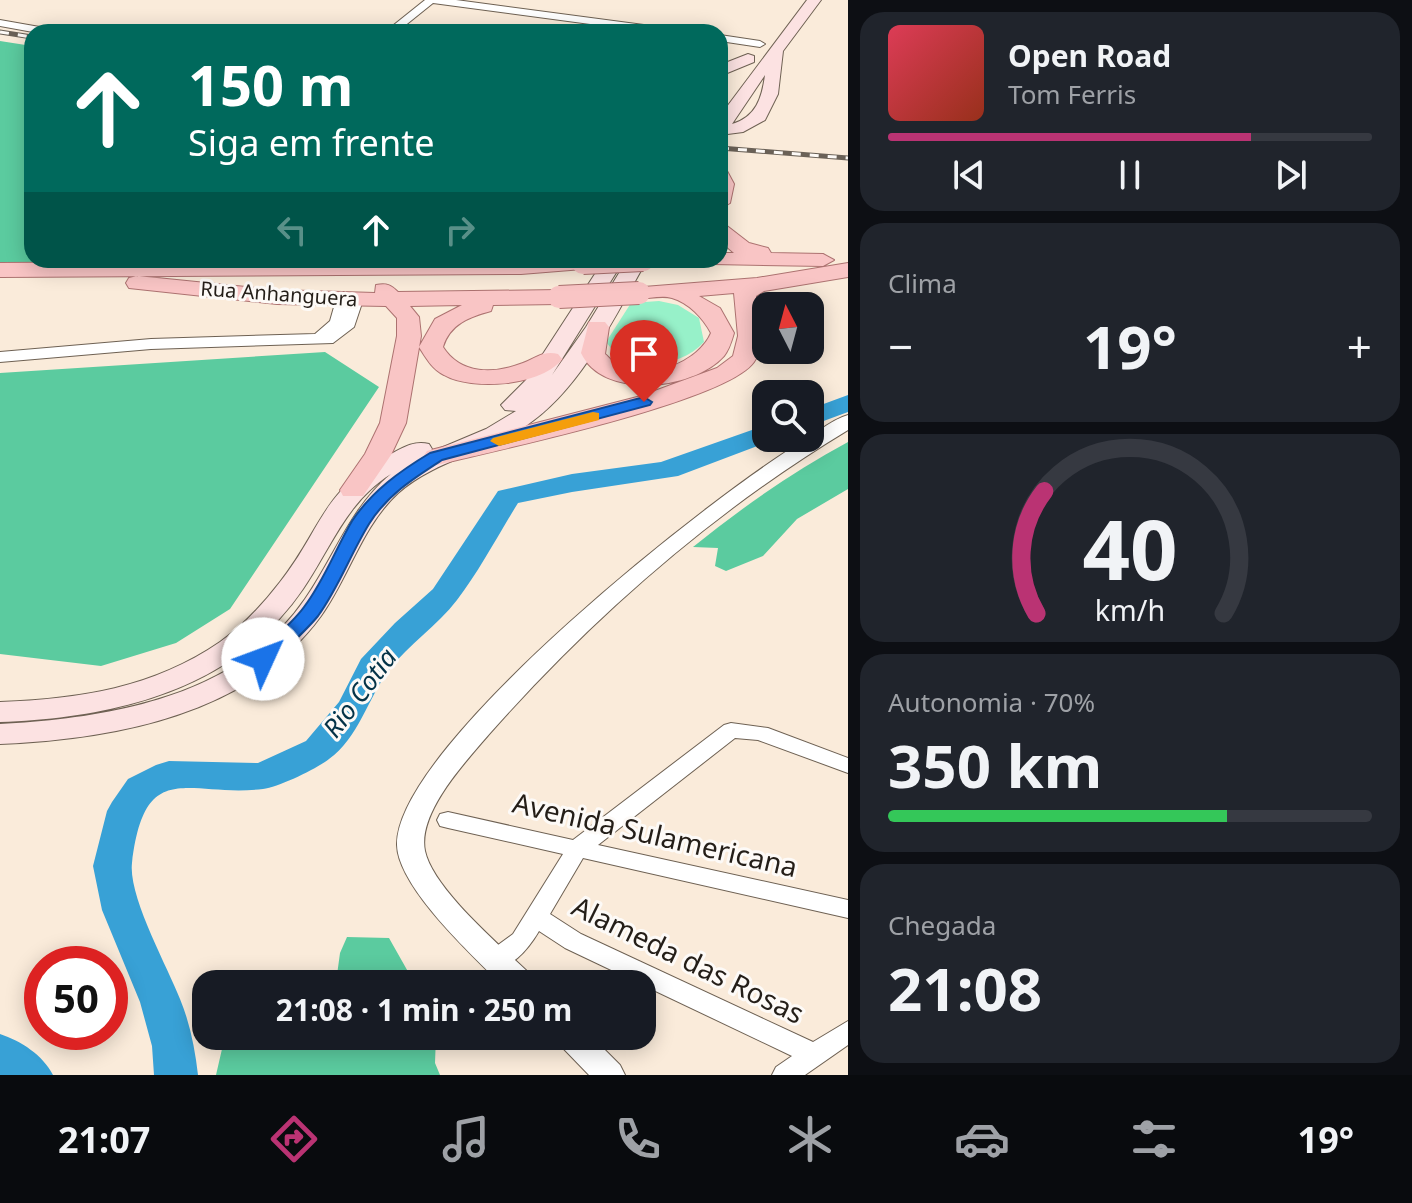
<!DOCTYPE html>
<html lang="pt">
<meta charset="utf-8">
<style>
:root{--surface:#171b24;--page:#20242c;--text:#f1f3f6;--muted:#9ea1a6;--line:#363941;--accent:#ba3373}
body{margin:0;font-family:"Noto Sans",sans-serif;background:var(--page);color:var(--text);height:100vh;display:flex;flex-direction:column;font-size:30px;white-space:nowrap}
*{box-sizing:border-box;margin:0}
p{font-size:26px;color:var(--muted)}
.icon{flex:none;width:44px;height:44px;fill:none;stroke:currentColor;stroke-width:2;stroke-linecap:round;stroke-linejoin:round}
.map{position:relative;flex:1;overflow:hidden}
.drawer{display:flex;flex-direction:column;gap:12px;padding:12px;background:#0d0f14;width:564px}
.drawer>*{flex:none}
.banner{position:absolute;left:24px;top:24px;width:704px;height:244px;border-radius:24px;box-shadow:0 4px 20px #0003;background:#00695c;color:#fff;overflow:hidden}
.needle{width:52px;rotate:354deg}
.tools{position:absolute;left:752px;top:292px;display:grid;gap:16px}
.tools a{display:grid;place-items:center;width:72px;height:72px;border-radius:16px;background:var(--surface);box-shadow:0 4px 20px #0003;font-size:40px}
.speed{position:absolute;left:24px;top:946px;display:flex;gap:16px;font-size:40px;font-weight:700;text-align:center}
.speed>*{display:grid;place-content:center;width:104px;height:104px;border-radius:50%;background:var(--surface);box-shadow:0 4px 20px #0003;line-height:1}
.speed .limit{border:12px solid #d22;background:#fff;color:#111}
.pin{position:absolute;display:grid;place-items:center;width:68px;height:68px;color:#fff;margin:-82px -34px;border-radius:50% 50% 50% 0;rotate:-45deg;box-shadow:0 0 8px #0007}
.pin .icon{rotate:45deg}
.me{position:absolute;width:88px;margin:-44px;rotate:47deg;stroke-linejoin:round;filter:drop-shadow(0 0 6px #0008)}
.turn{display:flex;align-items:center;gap:28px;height:168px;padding:0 32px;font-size:36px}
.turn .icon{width:104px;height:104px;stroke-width:2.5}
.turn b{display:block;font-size:56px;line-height:68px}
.lanes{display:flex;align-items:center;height:76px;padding:0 32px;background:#0003;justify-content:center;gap:40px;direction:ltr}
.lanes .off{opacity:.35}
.big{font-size:60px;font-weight:700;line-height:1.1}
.drawer .tile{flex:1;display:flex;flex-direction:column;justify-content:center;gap:12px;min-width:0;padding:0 28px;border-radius:24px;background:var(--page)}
.drawer .dial{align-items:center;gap:0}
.dial svg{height:208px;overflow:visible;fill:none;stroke:var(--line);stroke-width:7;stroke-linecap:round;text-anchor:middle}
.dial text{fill:var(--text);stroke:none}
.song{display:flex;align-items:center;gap:24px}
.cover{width:96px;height:96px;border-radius:12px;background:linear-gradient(135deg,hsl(350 70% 55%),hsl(10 70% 35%))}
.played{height:8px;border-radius:4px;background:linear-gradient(90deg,var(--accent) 75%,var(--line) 75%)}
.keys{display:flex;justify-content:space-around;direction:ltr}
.heat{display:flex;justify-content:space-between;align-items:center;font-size:44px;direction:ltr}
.charge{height:12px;border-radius:6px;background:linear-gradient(90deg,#34c759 70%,var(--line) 0)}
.trip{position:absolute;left:192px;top:970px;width:464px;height:80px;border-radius:24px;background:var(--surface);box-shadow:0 4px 20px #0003;font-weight:700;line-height:80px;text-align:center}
.tab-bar{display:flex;height:128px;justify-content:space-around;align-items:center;background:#090b0e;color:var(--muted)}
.tab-bar .icon{width:56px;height:56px}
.tab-bar .selected{color:var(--accent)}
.tab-bar b{font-size:36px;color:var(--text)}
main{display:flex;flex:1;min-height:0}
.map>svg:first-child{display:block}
.green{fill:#97f1c9}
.forest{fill:#5bcb9f}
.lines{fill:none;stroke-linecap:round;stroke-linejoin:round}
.river{fill:#38a1d6;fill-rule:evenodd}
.minor-casing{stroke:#6e6153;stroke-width:2}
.tertiary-casing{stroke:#6e6153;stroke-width:2}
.secondary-casing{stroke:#6e6153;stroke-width:2}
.primary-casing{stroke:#ac7270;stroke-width:2}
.minor{fill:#fff;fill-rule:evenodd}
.tertiary{fill:#fff;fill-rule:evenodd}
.secondary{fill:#fce2e2;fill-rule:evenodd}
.primary{fill:#f9c5c5;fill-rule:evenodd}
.rail-casing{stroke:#6a6157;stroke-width:5}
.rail{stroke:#fdfaf7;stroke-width:3;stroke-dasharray:9;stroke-linecap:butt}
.primary-bridge-casing{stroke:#ac7270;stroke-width:24;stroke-linecap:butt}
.primary-bridge{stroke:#f9c5c5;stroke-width:22}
.route{fill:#1a73e8;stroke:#114b97;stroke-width:2}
.slow{fill:#f59e0b}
.labels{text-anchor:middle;stroke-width:6;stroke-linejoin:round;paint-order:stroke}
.far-street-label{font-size:20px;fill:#241e18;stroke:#fdfaf7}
.water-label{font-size:26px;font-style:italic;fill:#043348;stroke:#fdfaf7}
.near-street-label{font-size:28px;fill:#241e18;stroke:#fdfaf7}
</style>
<main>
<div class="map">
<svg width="848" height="1075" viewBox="0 0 848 1075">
<rect width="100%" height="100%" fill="#faebda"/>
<path class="green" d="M 659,301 L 678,305 L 699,318 L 704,342 C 679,369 628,374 606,342 L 631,303 Z"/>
<path class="forest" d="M 0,41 L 32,46 L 32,260 L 457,260 L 0,263 Z
M 325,352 L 379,387 L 230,609 L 176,643 L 101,666 L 0,654 L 0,373 Z
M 848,442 L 848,489 L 797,519 L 763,556 L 726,571 L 715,566 L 718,548 L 693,547 C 743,507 792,472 848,442 Z
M 347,937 L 389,938 L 415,984 L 306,984 L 337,975 L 340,953 Z
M 225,1036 L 436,1036 L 435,1063 L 440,1075 L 216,1075 Z"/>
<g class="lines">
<path class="river" d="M 848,395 L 848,412 L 810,426 L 810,409 Z
M 766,425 L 766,438 L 776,439 L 678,476 L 572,492 L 518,503 C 498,535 480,570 457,600 C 437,626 409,644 389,670 C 369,696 358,739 329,759 C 316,769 279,787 263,789 C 188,798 145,756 132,863 C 128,896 167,966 180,999 C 190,1023 195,1049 198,1075 L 154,1075 L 152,1046 L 140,1002 L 102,910 L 93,866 L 107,811 L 112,802 L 128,779 L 156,765 L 169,761 L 258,763 L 306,741 L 339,702 L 361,659 L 395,623 L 433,589 L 498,491 L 572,474 L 661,462 Z
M 0,1034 C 21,1041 43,1055 53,1075 L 0,1075 Z"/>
<g class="minor-casing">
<path id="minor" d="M 425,0 L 456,0 L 674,29 L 679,32 L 650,32 L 433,3 L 397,32 L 385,32 Z
M 0,20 L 51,29 L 56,32 L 33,32 L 0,26 Z
M 720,35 L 760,41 L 765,44 L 760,47 L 720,41 Z
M 343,296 L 350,299 L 356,296 L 363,300 L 354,327 L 333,343 L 151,349 L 0,362 L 0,352 L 151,339 L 315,334 L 330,321 L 336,300 Z
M 731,723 L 768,728 L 848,758 L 848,773 L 758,740 L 735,738 L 598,845 L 848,900 L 848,918 L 583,858 L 550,914 L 581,934 L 813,1042 L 848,1021 L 848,1045 L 805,1075 L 772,1075 L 776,1067 L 792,1056 L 565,948 L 539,931 C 529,948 509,974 487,967 L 484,960 L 487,953 L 513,934 L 563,854 L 448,828 L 440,826 L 437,820 L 440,814 L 448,812 L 573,840 L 724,725 Z"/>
</g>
<g class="tertiary-casing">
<path id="tertiary" d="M 848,415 L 848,430 C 714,511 595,615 491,732 C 468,759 417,812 425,851 C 433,889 502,947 531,975 L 535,984 L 501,984 C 472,955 398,887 397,845 C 395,745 721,488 808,438 C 818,432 833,419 848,415 Z
M 555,1036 L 591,1036 L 620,1065 L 625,1075 L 589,1075 L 560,1045 Z"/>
</g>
<g class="secondary-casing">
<path id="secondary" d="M 807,0 L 821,0 L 783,51 L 778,94 L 765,120 L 743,132 L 720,135 L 720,116 ZM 765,75 C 762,98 756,117 732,124 Z
M 748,54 L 754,56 L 754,62 L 720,76 L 720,65 Z
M 604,260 L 624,260 L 552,375 L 586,327 L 627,260 L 647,260 C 613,319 578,397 516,432 C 478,454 432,463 398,493 C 362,526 349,577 321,616 C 249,715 115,739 0,744 L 0,724 C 110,718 238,697 305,599 C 335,556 350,508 391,474 C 346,502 331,548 303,589 C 234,690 115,718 0,722 L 0,702 C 79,699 153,688 220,642 C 243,626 263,604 280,582 C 323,528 320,492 389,455 C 402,448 414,440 429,444 L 432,449 L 429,453 L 486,429 L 516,411 L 505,410 L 501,405 L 526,380 Z"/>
</g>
<g class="primary-casing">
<path id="primary" d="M 720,169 L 727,171 L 734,184 L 730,203 L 720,209 Z
M 720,224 L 727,226 L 749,243 L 768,248 L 771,253 L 823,254 L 834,260 L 823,266 L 712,264 L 710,260 L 720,260 L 720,253 L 734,253 L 720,241 Z
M 529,260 L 592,260 L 594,263 L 583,269 L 521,274 L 0,277 L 0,263 Z
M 848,263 L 848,277 L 764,291 L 756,296 C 759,317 767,343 754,362 C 726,402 493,451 436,465 L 427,463 L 423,457 L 427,451 L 641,396 L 717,368 L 733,356 L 738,336 L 734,293 L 699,296 L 720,308 L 734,333 C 732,340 729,350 724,356 C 694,390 603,400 581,353 L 589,322 L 605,322 L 609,327 L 605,354 C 609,357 614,364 619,367 C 648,382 699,362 711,333 C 703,318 689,303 672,298 C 659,294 644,301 631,298 L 628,293 L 631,288 L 757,278 Z
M 137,276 L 277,290 L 375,293 L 376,285 C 387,283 391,285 398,292 L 559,290 L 570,297 L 559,304 L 493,305 L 491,311 C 469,317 450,324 443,347 C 461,375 494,374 523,363 C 536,358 544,350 558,354 L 562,359 C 543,386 471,391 444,375 C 432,369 426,358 419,347 L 435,319 L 462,305 L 410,306 L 419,317 L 421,336 L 406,423 L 391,455 L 363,496 L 343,496 L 340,490 L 365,454 L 380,423 L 397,336 L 397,318 L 386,306 L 277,304 L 129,288 L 126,283 L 129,278 Z"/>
</g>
<use href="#minor" class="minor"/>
<use href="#tertiary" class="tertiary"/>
<use href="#secondary" class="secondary"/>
<use href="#primary" class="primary"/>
<g class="rail-casing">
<path id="rail" d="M 0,32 L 32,37
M 720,148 L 848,158"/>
</g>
<use href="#rail" class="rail"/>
<g class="primary-bridge-casing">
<path id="primary-bridge" d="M 583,263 L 643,260
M 559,297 L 639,293"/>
</g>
<use href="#primary-bridge" class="primary-bridge"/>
</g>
<path class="route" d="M 644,397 L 652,402 L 650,405 L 442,460 C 414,478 387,495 369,524 C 350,555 339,587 318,616 C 304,633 285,649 270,664 L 256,664 L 253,659 L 256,655 C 271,640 291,625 304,607 C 324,581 335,550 352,521 C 372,491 400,471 430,453 Z"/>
<path class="slow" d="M 593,412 L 599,413 L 599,420 L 499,446 L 490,441 L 493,438 Z"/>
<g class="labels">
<g class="far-street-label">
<text transform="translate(279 294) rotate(4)" y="7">Rua Anhanguera</text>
</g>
<g class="water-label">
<text transform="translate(360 693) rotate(-53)" y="9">Rio Cotia</text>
</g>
<g class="near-street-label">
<text transform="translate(655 835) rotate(13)" y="10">Avenida Sulamericana</text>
<text transform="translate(688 960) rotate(26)" y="10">Alameda das Rosas</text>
</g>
</g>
</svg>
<div class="tools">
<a><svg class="needle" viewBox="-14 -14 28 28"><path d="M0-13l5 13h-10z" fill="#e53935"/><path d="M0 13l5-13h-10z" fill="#9ea1a6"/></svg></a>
<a><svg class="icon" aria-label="search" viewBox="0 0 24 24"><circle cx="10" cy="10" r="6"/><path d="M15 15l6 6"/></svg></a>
</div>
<div class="speed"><div class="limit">50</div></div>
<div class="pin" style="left:644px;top:402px;background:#d93025"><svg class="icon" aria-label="arrive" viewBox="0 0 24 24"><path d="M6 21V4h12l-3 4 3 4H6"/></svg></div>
<svg class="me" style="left:263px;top:659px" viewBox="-20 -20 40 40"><circle r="19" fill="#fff"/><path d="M0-13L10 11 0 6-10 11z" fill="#1a73e8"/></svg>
<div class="trip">21:08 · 1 min · 250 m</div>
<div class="banner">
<div class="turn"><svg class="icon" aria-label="ahead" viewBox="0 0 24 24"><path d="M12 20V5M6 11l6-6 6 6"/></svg><div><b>150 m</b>Siga em frente</div></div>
<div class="lanes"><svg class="icon off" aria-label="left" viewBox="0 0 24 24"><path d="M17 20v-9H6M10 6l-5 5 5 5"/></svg><svg class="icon" aria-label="ahead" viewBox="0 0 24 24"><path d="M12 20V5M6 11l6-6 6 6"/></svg><svg class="icon off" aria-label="right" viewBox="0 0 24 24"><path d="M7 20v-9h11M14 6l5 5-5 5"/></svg></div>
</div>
</div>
<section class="drawer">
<div class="tile">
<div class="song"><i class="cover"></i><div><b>Open Road</b><p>Tom Ferris</p></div></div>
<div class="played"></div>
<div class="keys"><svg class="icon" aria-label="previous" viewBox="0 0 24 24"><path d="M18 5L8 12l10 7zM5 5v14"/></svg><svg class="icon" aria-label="pause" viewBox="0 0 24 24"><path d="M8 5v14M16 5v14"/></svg><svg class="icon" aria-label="next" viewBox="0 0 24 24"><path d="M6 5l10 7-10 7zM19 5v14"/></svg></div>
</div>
<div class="tile"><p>Clima</p>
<div class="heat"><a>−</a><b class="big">19°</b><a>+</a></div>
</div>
<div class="tile dial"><svg viewBox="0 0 100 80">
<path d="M14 69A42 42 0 1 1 86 69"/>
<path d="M14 69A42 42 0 0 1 17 22" stroke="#ba3373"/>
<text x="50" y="56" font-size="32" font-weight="700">40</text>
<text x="50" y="72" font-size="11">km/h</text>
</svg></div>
<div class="tile"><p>Autonomia · 70%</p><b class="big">350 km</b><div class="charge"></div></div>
<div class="tile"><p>Chegada</p><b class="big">21:08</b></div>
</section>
</main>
<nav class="tab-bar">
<b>21:07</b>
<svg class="icon selected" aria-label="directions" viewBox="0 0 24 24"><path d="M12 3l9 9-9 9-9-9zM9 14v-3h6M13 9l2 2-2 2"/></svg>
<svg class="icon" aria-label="music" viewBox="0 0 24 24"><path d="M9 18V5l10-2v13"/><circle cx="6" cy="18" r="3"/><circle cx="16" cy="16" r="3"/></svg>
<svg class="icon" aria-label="phone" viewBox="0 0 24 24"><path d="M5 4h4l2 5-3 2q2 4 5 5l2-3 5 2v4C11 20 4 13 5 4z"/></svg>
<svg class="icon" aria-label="climate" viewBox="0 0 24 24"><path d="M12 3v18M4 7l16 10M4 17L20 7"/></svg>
<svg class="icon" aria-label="car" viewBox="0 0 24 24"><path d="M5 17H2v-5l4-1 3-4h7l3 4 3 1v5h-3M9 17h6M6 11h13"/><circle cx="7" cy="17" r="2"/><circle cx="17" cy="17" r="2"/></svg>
<svg class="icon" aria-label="filters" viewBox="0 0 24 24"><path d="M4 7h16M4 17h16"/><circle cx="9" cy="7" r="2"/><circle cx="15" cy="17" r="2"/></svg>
<b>19°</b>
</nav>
